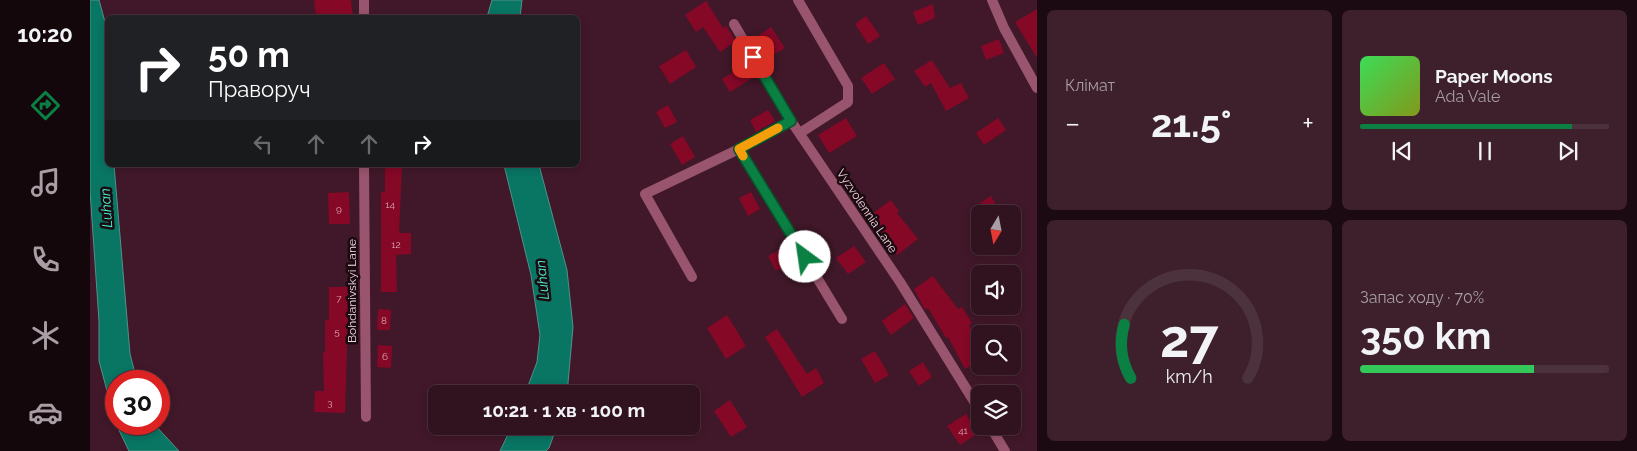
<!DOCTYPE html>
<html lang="uk">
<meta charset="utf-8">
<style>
:root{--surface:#31121f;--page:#3d202c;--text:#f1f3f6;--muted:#a89ea4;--line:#4c323d;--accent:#0b8043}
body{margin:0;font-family:Raleway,sans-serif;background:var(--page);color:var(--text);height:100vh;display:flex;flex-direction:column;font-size:19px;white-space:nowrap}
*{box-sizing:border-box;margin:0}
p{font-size:16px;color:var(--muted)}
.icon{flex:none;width:28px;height:28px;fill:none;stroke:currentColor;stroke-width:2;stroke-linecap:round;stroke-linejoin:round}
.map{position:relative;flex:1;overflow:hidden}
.details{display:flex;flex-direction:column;gap:10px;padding:10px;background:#1b0a11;width:600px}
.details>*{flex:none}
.top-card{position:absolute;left:15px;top:15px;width:475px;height:152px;border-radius:8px;box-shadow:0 2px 8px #0003,0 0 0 1px var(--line);background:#202124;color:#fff;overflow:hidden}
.needle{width:32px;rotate:190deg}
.controls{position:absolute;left:881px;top:205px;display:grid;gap:10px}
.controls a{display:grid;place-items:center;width:50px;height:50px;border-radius:8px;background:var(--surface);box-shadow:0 2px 8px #0003,0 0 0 1px var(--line);font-size:25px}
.speed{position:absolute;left:15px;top:370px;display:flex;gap:10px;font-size:25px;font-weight:700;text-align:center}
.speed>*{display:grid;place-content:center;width:65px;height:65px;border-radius:50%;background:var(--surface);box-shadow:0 2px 8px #0003,0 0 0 1px var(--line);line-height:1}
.speed .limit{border:8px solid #d22;background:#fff;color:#111}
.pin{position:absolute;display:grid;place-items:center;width:42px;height:42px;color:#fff;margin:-21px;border-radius:10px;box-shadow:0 2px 8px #0006}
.me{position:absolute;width:55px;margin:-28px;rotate:329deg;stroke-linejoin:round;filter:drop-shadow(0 0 4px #0008)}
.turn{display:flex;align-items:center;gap:18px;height:105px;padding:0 20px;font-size:22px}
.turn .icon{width:65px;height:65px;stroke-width:2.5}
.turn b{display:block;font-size:35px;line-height:42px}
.lanes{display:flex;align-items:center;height:48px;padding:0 20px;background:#0003;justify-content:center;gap:25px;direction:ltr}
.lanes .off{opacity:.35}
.big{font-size:38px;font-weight:700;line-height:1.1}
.details .card{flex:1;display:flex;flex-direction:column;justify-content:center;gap:8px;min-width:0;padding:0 18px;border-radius:8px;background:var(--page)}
.details .dial{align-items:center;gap:0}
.dial svg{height:130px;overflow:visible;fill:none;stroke:var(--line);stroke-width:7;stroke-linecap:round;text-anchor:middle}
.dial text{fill:var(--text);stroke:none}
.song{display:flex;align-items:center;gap:15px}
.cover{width:60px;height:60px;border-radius:8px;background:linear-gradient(135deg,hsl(130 70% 55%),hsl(70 70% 35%))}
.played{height:5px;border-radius:2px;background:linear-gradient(90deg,var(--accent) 85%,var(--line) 85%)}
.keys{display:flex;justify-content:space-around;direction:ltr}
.heat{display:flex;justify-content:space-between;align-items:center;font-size:28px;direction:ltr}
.charge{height:8px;border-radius:4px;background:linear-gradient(90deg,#34c759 70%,var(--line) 0)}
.details .tiles{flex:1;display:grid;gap:10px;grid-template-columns:repeat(2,1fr)}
.trip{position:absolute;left:338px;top:385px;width:272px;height:50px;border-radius:8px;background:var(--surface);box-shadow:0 2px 8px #0003,0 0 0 1px var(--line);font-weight:700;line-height:50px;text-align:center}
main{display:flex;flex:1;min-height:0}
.tabs{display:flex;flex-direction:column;width:90px;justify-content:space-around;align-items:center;background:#14070c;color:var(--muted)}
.tabs .icon{width:35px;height:35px}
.tabs .current{color:var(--accent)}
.tabs b{font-size:22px;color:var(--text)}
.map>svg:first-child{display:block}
.water{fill:#097563;stroke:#509389}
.building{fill:#850827}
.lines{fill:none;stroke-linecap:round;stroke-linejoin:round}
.minor{stroke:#99546e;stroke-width:10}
.route-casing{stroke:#07532c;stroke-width:12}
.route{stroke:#0b8043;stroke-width:9}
.slow{stroke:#f59e0b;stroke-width:9}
.labels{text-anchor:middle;stroke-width:5;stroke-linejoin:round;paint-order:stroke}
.number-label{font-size:10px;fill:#d8a4b2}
.street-label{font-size:12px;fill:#f4d8e1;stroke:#1c0a11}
.water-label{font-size:14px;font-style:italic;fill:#44f2d1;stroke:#1c0a11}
</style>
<main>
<nav class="tabs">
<b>10:20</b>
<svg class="icon current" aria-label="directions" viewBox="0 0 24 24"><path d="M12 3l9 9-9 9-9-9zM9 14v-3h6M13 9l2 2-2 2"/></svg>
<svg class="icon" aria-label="music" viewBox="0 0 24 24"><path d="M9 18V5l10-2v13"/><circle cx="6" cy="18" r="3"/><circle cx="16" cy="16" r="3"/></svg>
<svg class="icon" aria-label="phone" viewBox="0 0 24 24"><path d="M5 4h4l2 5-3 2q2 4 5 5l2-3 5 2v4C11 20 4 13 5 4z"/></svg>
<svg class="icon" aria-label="climate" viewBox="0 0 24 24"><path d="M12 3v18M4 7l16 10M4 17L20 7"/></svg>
<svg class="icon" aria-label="car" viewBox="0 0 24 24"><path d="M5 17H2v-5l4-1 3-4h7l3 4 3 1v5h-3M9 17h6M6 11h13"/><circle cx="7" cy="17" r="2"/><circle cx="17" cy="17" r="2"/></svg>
</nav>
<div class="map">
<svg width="947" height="451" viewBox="0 0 947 451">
<rect width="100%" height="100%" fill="#411829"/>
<path class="water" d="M 0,0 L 9,0 L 15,22 L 17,48 L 18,165 L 24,165 L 40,354 L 47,381 L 26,381 L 26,424 L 64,424 L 89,451 L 39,451 L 26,424 L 9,361 L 9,321 L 0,190 Z
M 402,0 L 432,0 L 430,17 L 397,17 Z
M 414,165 L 449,165 L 477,270 L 483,327 L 477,394 L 435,394 L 447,362 L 450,335 L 441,275 Z
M 422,426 L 467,426 L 459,448 L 456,451 L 410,451 Z"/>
<path class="building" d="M 224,0 L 261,0 L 263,18 L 226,18 Z
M 616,1 L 633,28 L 636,26 L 646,41 L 630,52 L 613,27 L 606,32 L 595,15 Z
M 843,4 L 845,18 L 828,25 L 823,12 Z
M 947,9 L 947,58 L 925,22 Z
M 776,16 L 790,36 L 778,44 L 765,24 Z
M 681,27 L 695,48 L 678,58 L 665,38 Z
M 909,39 L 914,53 L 896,60 L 891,46 Z
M 596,50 L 606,67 L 580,84 L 569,66 Z
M 842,60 L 860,88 L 871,83 L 879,98 L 856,111 L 841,83 L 835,87 L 824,71 Z
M 794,63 L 805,79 L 782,94 L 771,78 Z
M 654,65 L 661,79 L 640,92 L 632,79 Z
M 578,105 L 587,122 L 575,128 L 566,112 Z
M 678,110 L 685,121 L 666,132 L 660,120 Z
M 756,118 L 767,136 L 739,153 L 728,135 Z
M 908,118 L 916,130 L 894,145 L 886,133 Z
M 593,136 L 605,157 L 592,165 L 580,144 Z
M 295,165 L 312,165 L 309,233 L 321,233 L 321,254 L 306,255 L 307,292 L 291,292 L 291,192 L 295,192 Z
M 259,192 L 260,224 L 239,224 L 238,193 Z
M 661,192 L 670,209 L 658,216 L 649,198 Z
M 901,196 L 911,214 L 896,214 L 890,203 Z
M 801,200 L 809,211 L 807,213 L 828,239 L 807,255 L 779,216 Z
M 764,246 L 776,262 L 758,274 L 746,258 Z
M 693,248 L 701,263 L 686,271 L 678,256 Z
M 843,276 L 868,309 L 872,307 L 882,323 L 879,325 L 890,345 L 890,361 L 875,369 L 858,337 L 856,338 L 838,308 L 835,310 L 824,289 Z
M 239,287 L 259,287 L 255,413 L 224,412 L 225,391 L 234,391 L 233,352 L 235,352 L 235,320 L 239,320 Z
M 815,304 L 824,318 L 801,335 L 792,321 Z
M 288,309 L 301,310 L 300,330 L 287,330 Z
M 637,315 L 656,346 L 636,359 L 617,328 Z
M 687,329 L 717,374 L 726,368 L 734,383 L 712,397 L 675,337 Z
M 288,345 L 302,346 L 301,368 L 287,367 Z
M 785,351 L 799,375 L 785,383 L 771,359 Z
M 833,362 L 842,377 L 829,386 L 819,371 Z
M 640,400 L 657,427 L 641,437 L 624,411 Z
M 876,414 L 888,433 L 870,445 L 857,426 Z"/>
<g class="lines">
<path class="minor" d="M 708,0 L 758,86 L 758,102 L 710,133
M 902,0 L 914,28 L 947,88
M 274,18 L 274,0
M 644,24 L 701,121 L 810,282 L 890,411
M 649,149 L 752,319
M 274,165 L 276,417
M 602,277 L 555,194 L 649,149 L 701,121
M 900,426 L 915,451"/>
</g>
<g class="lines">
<g class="route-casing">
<path id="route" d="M 663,57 L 701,121 L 649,149 L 715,257"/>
</g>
<use href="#route" class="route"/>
<path class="slow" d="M 653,156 L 649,149 L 688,128"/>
</g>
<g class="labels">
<g class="number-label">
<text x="300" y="208">14</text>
<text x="249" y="212">9</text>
<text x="306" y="248">12</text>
<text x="249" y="302">7</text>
<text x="294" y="324">8</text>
<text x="247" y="335">5</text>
<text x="295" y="360">6</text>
<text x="240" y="406">3</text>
<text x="873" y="434">41</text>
</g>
<g class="street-label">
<text transform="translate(777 211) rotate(56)" y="4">Vyzvolennia Lane</text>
<text transform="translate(262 291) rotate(-90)" y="4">Bohdanivskyi Lane</text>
</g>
<g class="water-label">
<text transform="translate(16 208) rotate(-94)" y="5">Luhan</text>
<text transform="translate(452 280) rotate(-96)" y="5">Luhan</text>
</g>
</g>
</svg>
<div class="controls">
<a><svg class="needle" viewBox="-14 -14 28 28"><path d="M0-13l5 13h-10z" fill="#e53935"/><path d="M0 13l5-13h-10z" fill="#a89ea4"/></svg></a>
<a><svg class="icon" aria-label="sound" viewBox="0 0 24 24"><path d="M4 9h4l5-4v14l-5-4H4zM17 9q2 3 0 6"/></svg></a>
<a><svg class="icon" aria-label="search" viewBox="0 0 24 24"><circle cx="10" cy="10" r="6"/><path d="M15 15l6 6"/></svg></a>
<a><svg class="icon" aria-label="layers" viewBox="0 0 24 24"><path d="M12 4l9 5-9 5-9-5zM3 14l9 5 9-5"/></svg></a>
</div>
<div class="speed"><div class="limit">30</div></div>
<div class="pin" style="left:663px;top:57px;background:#d93025"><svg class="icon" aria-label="arrive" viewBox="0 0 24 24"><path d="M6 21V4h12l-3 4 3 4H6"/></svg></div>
<svg class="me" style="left:715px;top:257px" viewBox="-20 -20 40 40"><circle r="19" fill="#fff"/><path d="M0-13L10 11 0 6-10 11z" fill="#0b8043"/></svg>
<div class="trip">10:21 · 1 хв · 100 m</div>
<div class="top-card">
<div class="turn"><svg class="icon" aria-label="right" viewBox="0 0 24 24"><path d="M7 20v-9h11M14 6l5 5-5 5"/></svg><div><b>50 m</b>Праворуч</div></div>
<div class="lanes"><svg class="icon off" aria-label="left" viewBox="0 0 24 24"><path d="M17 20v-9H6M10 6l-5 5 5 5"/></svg><svg class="icon off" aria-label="ahead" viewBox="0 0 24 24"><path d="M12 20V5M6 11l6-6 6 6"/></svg><svg class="icon off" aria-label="ahead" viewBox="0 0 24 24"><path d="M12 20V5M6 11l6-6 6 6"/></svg><svg class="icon" aria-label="right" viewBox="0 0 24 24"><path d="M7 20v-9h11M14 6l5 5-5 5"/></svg></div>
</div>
</div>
<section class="details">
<div class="tiles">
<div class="card"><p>Клімат</p>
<div class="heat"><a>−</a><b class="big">21.5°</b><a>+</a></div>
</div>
<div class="card">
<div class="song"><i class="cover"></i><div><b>Paper Moons</b><p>Ada Vale</p></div></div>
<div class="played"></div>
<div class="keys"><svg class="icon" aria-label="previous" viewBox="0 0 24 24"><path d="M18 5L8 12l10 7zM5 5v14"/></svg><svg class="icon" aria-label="pause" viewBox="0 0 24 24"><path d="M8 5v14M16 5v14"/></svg><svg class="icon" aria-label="next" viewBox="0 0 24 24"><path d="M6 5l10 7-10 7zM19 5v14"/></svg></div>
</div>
<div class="card dial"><svg viewBox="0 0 100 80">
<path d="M14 69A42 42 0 1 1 86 69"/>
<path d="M14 69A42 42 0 0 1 10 36" stroke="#0b8043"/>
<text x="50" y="56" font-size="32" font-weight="700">27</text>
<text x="50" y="72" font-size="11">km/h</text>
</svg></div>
<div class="card"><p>Запас ходу · 70%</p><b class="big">350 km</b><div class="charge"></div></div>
</div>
</section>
</main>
